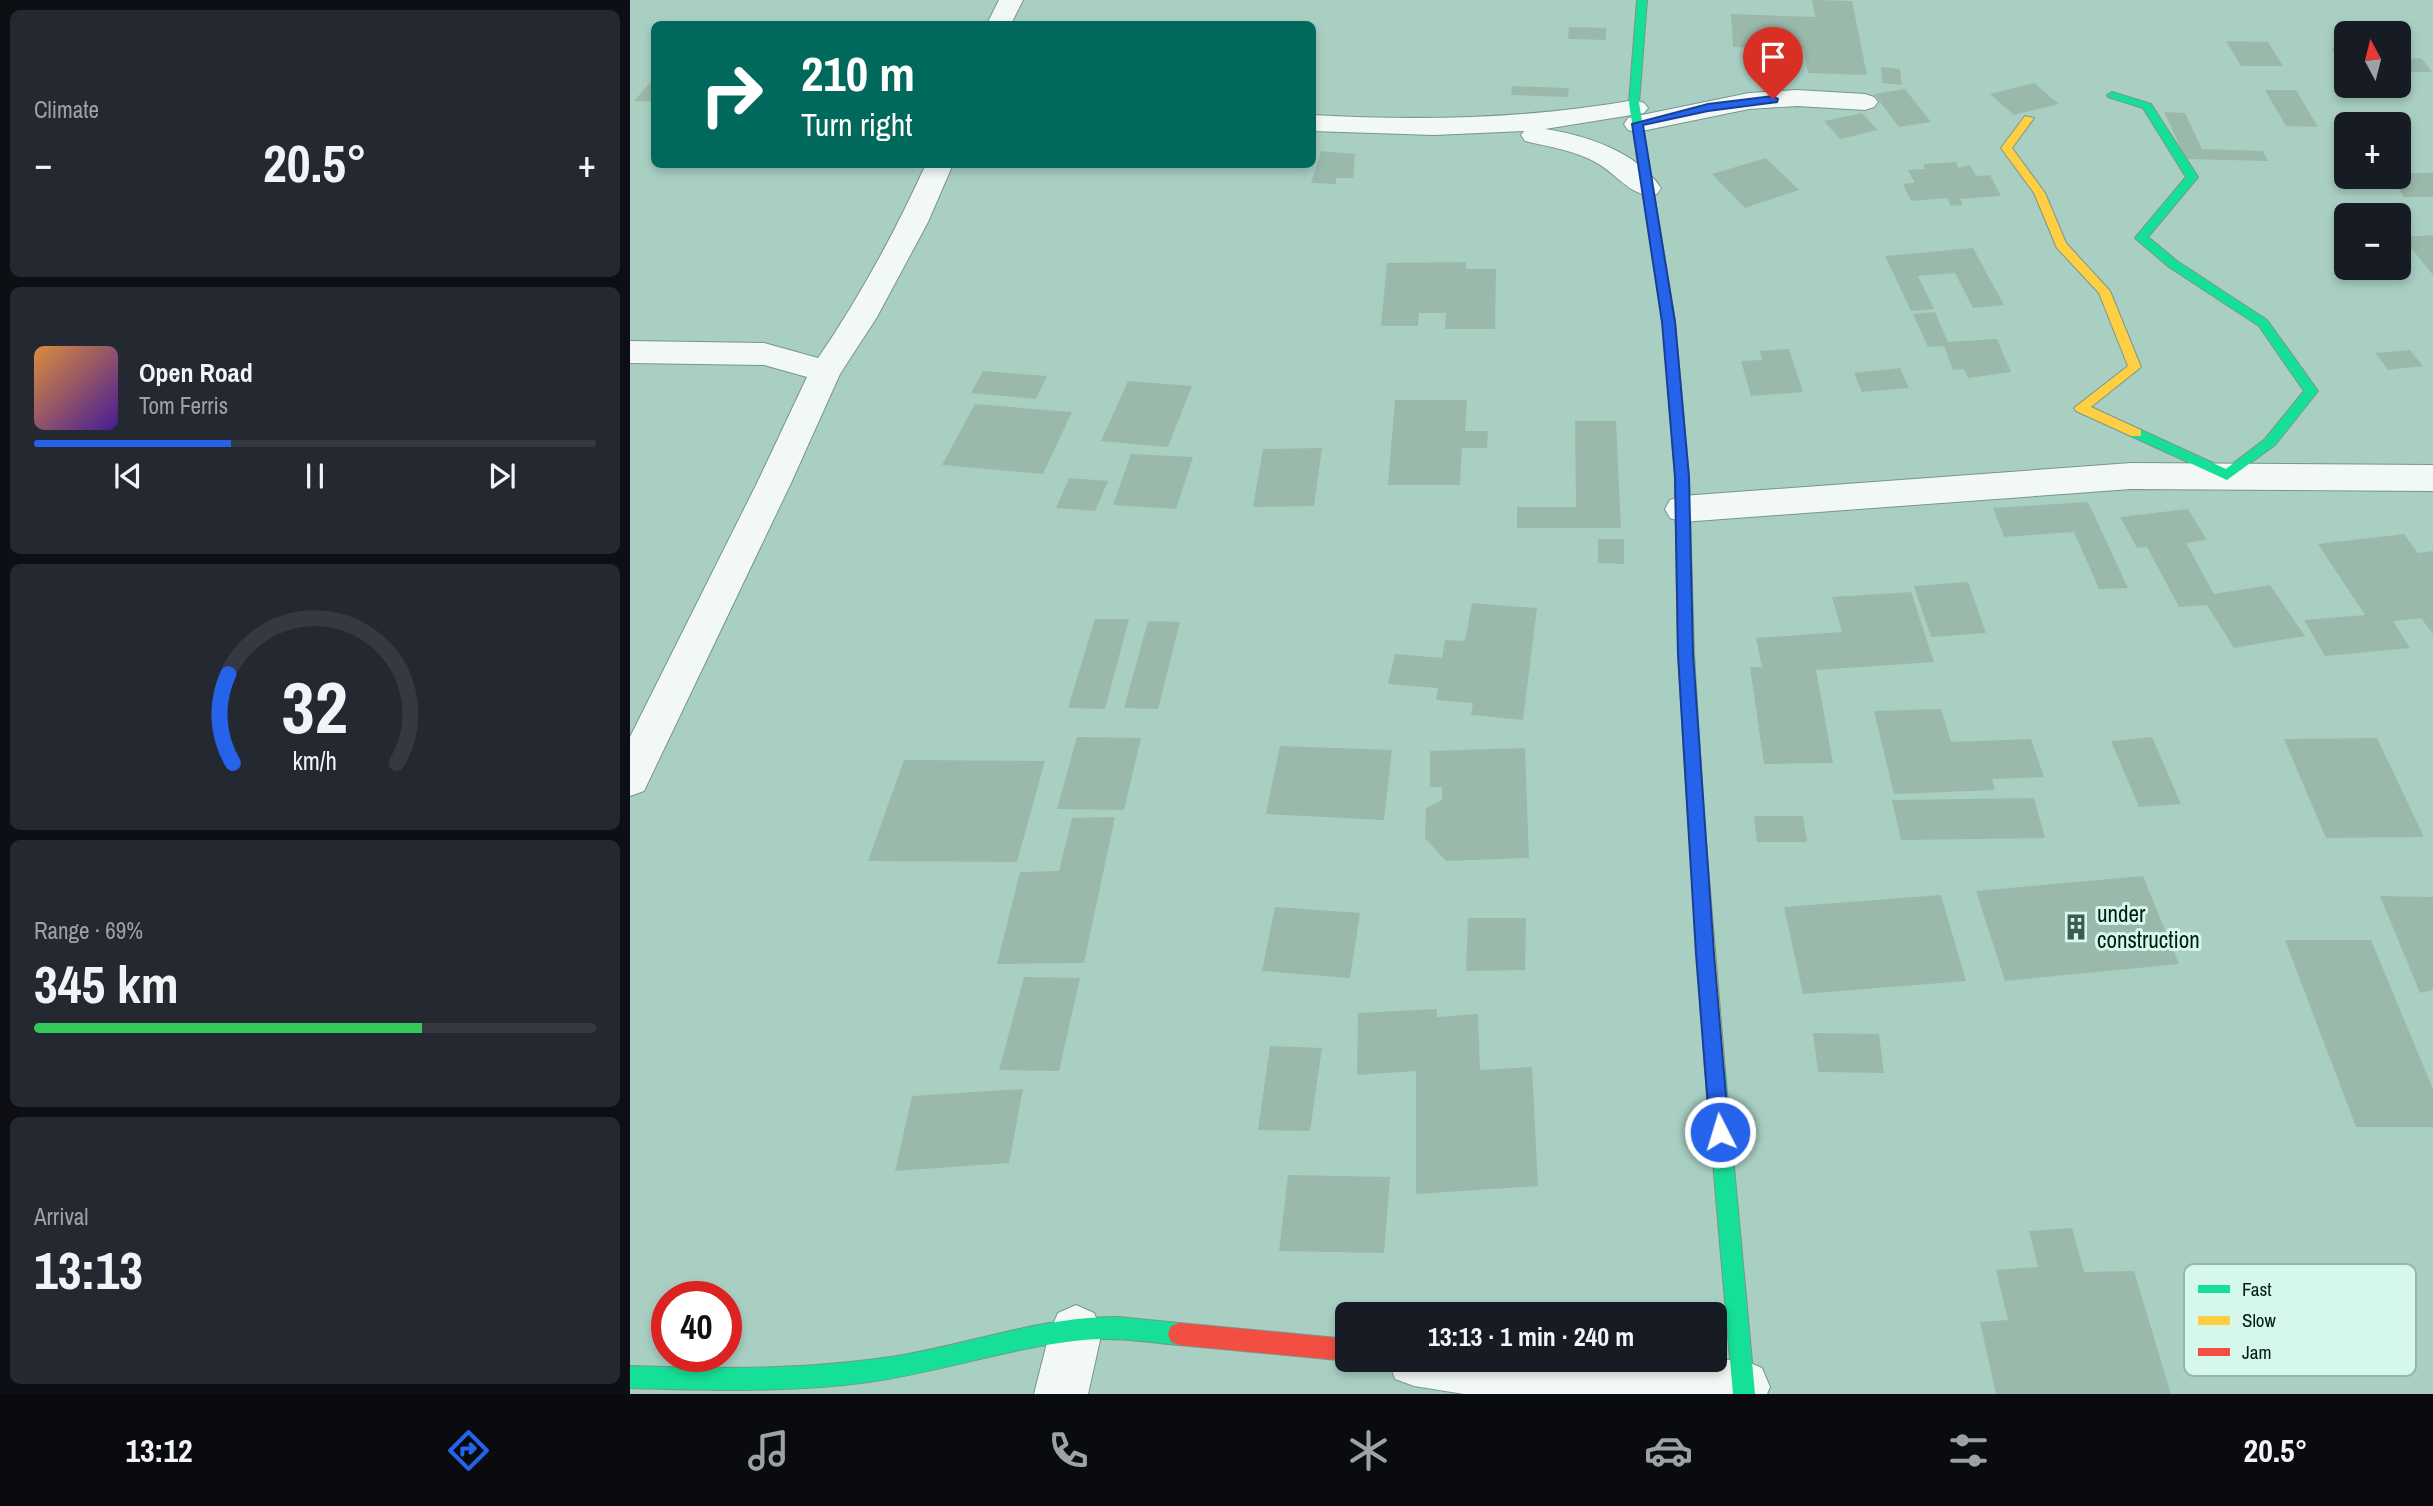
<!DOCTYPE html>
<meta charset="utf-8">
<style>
:root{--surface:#171b24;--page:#242831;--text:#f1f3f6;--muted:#9ea1a6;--line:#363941;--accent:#2563eb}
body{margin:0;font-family:"Archivo Narrow",sans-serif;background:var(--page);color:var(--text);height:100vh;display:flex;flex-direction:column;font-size:26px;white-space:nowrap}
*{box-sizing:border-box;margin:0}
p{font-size:23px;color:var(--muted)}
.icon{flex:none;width:38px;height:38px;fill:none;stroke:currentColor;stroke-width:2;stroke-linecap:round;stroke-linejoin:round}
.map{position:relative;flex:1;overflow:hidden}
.sheet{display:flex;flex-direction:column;gap:10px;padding:10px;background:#0d0f14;width:630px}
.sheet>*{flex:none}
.top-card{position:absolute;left:21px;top:21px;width:665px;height:147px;border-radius:10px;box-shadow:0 4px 10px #0003;background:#00695c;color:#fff;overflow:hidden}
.needle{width:46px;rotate:353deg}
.tools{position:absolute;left:1704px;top:21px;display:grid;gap:14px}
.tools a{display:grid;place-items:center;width:77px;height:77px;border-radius:10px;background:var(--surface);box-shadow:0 4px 10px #0003;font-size:35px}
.speed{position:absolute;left:21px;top:1281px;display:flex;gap:14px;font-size:35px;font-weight:700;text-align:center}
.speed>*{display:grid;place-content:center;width:91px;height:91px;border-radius:50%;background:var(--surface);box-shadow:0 4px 10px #0003;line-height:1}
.speed .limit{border:10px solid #d22;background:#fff;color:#111}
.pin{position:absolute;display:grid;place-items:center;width:60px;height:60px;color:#fff;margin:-72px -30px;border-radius:50% 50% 50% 0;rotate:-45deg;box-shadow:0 0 7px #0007}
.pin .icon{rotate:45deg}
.me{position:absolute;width:77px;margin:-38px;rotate:355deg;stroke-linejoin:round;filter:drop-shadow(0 0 5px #0008)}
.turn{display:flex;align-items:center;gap:24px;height:147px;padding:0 35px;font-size:32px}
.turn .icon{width:91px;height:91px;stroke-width:2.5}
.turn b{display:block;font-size:49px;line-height:60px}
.big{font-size:52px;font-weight:800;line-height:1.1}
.sheet .card{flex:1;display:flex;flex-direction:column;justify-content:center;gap:10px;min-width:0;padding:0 24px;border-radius:10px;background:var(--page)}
.sheet .dial{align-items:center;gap:0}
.dial svg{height:182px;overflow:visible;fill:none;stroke:var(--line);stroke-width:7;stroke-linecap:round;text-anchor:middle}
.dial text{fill:var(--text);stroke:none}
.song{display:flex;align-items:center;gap:21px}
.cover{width:84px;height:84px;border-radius:10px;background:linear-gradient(135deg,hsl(30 70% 55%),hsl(260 70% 35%))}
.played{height:7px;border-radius:4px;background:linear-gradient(90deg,var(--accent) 35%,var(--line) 35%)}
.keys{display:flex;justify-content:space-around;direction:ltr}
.heat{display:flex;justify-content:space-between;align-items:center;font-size:38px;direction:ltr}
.charge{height:10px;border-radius:5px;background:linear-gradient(90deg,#34c759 69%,var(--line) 0)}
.trip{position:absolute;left:705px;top:1302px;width:392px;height:70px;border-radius:10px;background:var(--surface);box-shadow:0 4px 10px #0003;font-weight:800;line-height:70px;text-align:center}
.tab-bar{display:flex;height:112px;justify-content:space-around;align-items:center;background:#090b0e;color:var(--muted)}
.tab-bar .icon{width:49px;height:49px}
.tab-bar .on{color:var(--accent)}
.tab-bar b{font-size:32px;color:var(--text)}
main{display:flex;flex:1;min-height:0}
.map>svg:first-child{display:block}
.building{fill:#9bb9ab}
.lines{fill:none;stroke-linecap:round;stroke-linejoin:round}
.street-casing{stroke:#78968d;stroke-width:2}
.fast-casing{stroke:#78968d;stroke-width:2}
.slow-casing{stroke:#78968d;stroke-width:2}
.jam-casing{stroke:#78968d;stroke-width:2}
.street{fill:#f2f8f6;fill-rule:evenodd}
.fast{fill:#16e098;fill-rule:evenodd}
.slow{fill:#ffcf43;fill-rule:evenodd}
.jam{fill:#f24e42;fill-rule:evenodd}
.route{fill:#2563eb;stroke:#184099;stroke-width:2}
.labels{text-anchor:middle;stroke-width:6;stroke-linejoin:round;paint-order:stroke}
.poi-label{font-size:23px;fill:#011d16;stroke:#d6f7ec;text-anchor:start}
.key{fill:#d6f7ec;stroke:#96b6ac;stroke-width:2}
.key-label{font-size:19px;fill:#011d16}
</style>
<main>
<section class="sheet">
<div class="card"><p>Climate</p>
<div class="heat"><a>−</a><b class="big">20.5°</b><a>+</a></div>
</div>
<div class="card">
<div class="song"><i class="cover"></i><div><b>Open Road</b><p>Tom Ferris</p></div></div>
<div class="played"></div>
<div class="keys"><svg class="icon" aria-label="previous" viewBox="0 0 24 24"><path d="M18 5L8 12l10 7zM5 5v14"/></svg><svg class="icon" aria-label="pause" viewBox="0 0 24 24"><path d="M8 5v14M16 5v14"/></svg><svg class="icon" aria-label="next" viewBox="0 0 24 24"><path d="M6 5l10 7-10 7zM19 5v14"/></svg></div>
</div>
<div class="card dial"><svg viewBox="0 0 100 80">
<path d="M14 69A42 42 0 1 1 86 69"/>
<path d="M14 69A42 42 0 0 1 12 30" stroke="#2563eb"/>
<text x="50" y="56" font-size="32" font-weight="700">32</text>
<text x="50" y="72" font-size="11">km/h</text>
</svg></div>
<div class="card"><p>Range · 69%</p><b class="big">345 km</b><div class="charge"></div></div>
<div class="card"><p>Arrival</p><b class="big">13:13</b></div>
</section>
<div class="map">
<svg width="1803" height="1394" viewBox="0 0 1803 1394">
<rect width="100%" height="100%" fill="#a9cfc3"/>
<path class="building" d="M 1182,0 L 1222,1 L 1237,75 L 1178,73 L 1174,49 L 1103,47 L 1101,14 L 1185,17 Z
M 939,27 L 976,28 L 976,40 L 938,39 Z
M 1596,41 L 1638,42 L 1653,66 L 1611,66 Z
M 1710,41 L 1717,44 L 1717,56 L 1701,50 Z
M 1791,58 L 1802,72 L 1769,72 L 1769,59 Z
M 1251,67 L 1270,69 L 1272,85 L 1252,83 Z
M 24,78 L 24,102 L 4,101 Z
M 1404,83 L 1429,104 L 1384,115 L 1360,94 Z
M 882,86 L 939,88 L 938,97 L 881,95 Z
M 1275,89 L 1301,122 L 1269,127 L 1244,94 Z
M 1635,90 L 1666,90 L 1688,127 L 1656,126 Z
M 1534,112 L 1555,113 L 1572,149 L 1633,151 L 1638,161 L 1556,159 Z
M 1232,113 L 1248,130 L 1210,139 L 1194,121 Z
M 691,151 L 725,154 L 723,178 L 706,178 L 706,184 L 681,183 Z
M 1136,158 L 1169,190 L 1115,208 L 1082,174 Z
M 1326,162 L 1328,168 L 1340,165 L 1346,176 L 1360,175 L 1371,196 L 1330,199 L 1333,205 L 1321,206 L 1317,198 L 1281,201 L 1273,184 L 1285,183 L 1278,170 L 1295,169 L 1293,164 Z
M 1769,173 L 1803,173 L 1803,197 L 1774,197 L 1760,177 L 1769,177 Z
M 1803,235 L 1803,275 L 1772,237 Z
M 1343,248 L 1374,305 L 1343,308 L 1325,273 L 1288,276 L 1304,309 L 1281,311 L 1255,256 Z
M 836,262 L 836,269 L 866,269 L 865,329 L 815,329 L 816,313 L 789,313 L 788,326 L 751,326 L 757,263 Z
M 1305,312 L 1318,342 L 1367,339 L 1381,372 L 1338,378 L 1334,369 L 1323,370 L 1314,346 L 1298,347 L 1283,314 Z
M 1159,349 L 1173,392 L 1121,396 L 1111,361 L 1132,360 L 1130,351 Z
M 1780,350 L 1793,366 L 1758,370 L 1745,353 Z
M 1270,368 L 1279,388 L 1232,392 L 1224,373 Z
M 353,371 L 417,376 L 406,399 L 341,393 Z
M 498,381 L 562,386 L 538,447 L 471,441 Z
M 765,400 L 837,400 L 835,431 L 858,431 L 857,448 L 832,448 L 830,485 L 758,485 Z
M 345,404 L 442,412 L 413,474 L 312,465 Z
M 945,421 L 986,421 L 991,528 L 887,528 L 887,507 L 946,507 Z
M 692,448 L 684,506 L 623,507 L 633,449 Z
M 501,454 L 563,457 L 546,509 L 483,505 Z
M 439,478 L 478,481 L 465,511 L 426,508 Z
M 1458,502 L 1498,588 L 1469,589 L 1444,532 L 1374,537 L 1363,508 Z
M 1558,509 L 1577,540 L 1556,543 L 1584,594 L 1640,585 L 1675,636 L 1604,648 L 1577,605 L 1549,607 L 1517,547 L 1507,548 L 1490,517 Z
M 1774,534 L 1788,553 L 1803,551 L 1803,634 L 1791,618 L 1763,621 L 1780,648 L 1695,656 L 1674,620 L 1735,615 L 1688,544 Z
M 968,539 L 994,539 L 994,564 L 968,563 Z
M 1338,582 L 1356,633 L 1301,637 L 1284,586 Z
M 1281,592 L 1304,662 L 1186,670 L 1203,763 L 1134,764 L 1120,667 L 1132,667 L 1126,638 L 1212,632 L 1202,597 Z
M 842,603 L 907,608 L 893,720 L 841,715 L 843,703 L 806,700 L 808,688 L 758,684 L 765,654 L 812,658 L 815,640 L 835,641 Z
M 465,619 L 499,619 L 475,709 L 438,708 Z
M 518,621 L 550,622 L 528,709 L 494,708 Z
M 1311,709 L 1321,742 L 1401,739 L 1414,777 L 1362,779 L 1365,790 L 1264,794 L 1244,711 Z
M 447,737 L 511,738 L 494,810 L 427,809 Z
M 1522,737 L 1551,804 L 1509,807 L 1481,741 Z
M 1747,738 L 1794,837 L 1696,838 L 1654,739 Z
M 650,746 L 762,750 L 754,820 L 636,814 Z
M 895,748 L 899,858 L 816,861 L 795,838 L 796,808 L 812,800 L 812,787 L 800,787 L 800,751 Z
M 274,760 L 415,761 L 387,862 L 238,861 Z
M 1404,798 L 1415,838 L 1271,840 L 1262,800 Z
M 1124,816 L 1173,816 L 1177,842 L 1127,842 Z
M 485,817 L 454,963 L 367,964 L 390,872 L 429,871 L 442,818 Z
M 1513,876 L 1549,964 L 1375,981 L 1346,891 Z
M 1311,895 L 1336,981 L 1173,994 L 1154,907 Z
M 1750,896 L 1803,897 L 1803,990 L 1790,993 Z
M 645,907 L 730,913 L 720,978 L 632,971 Z
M 838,918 L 896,918 L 895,970 L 836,971 Z
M 1655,940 L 1741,940 L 1803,1089 L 1803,1127 L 1726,1127 Z
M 394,977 L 450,978 L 429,1071 L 369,1070 Z
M 807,1009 L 807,1017 L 848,1014 L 850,1070 L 902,1067 L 908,1186 L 786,1194 L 786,1071 L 727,1075 L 728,1013 Z
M 1183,1033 L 1249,1034 L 1254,1073 L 1188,1072 Z
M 640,1046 L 692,1048 L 680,1131 L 628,1130 Z
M 393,1089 L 379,1163 L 265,1171 L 282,1096 Z
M 658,1175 L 760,1177 L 754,1253 L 649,1251 Z
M 1442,1228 L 1454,1272 L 1504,1271 L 1541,1394 L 1366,1394 L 1350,1322 L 1378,1320 L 1366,1270 L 1408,1267 L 1399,1231 Z"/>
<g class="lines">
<g class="street-casing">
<path id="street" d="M 369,0 L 393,0 L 381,24 L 357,24 Z
M 1167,90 L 1235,94 L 1244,97 L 1248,102 L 1244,107 L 1235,110 L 1167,106 L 1119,109 L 1007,132 L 998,130 L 994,124 L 998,118 L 1007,116 L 1119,93 Z
M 1005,100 L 1014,103 L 1018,108 L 1014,113 L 915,129 C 956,135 1007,152 1031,188 L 1027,194 C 1003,200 987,174 967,163 C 944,150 920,147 895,141 L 891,135 L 894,131 L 804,135 L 682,131 L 682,115 C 791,121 898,119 1005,100 Z
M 296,164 L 323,164 L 298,222 L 247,317 L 210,374 L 161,483 L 14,791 L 0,796 L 0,737 L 127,483 L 177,377 L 134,365 L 0,363 L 0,341 L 134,343 L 188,358 C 230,297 265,232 296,164 Z
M 1501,463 L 1803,465 L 1803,491 L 1501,489 L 1052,522 L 1040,518 L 1035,509 L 1040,500 L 1052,496 Z
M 446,1305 L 464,1313 L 472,1331 L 458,1394 L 404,1394 L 420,1331 L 428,1313 Z
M 758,1360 L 1113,1360 L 1132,1368 L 1140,1387 L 1137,1394 L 834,1394 L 784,1386 L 765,1379 Z"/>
</g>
<g class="fast-casing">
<path id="fast" d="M 1007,0 L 1017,0 L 1009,103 L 1045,322 L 1059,477 L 1064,654 L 1074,819 L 1072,824 L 1066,827 L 1060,824 L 1058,819 L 1048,654 L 1045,477 L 1033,322 L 999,103 Z
M 1482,92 L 1521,104 L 1568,177 L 1518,237 L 1547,261 L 1637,320 L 1688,391 L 1645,445 L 1597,480 L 1501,436 L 1499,433 L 1506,428 L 1511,430 L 1596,469 L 1635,439 L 1674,391 L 1629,326 L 1539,267 L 1505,238 L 1556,177 L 1513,108 L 1478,97 L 1477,95 Z
M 1085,1060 L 1092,1063 L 1095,1070 L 1125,1394 L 1103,1394 L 1075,1070 L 1078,1063 Z
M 488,1317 L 549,1323 L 557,1326 L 560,1334 L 557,1342 L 549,1345 C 517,1342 486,1337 453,1340 C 381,1347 311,1372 239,1382 C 160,1393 80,1390 0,1388 L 0,1366 C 89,1369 178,1370 267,1356 C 341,1344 413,1316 488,1317 Z"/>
</g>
<g class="slow-casing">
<path id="slow" d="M 1395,116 L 1404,118 L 1382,148 L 1415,193 L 1436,243 L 1480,291 L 1511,367 L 1461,407 L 1511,430 L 1511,436 L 1501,436 L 1446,411 L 1444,408 L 1498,366 L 1469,293 L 1427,248 L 1404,193 L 1371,148 Z
M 1066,811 L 1072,814 L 1074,819 L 1095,1070 L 1092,1077 L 1085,1080 L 1078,1077 L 1075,1070 L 1058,819 L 1060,814 Z"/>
</g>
<g class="jam-casing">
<path id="jam" d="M 549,1323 L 718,1339 L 718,1360 L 720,1360 L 718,1361 L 549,1345 L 541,1342 L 538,1334 L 541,1326 Z"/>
</g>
<use href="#street" class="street"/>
<use href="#fast" class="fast"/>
<use href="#slow" class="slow"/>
<use href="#jam" class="jam"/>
</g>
<path class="route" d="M 1143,96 L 1148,99 L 1147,102 L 1078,111 L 1013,125 L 1045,322 L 1059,477 L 1063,654 L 1084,954 L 1099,1132 L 1097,1139 L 1090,1141 L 1083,1139 L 1080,1132 L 1066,954 L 1048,654 L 1045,477 L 1032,322 L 1002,124 L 1078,104 Z"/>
<defs>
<g id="building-bare" transform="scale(2.1)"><path d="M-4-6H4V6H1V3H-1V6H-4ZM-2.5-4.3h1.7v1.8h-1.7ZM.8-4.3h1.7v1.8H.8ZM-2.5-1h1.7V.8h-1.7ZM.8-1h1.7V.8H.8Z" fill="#3c5b53" stroke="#d6f7ec" stroke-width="2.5" paint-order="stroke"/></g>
</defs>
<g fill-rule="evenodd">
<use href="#building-bare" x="1446" y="927"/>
</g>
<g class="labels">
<g class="poi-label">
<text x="1467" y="922">under<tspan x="1467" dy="26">construction</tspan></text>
</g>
</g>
<rect x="1554" y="1264" width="232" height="112" rx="10" class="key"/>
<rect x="1568" y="1285" width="32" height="8" fill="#16e098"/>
<rect x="1568" y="1316" width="32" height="9" fill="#ffcf43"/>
<rect x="1568" y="1348" width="32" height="8" fill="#f24e42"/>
<g class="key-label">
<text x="1612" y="1296">Fast</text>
<text x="1612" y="1327">Slow</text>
<text x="1612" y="1359">Jam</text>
</g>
</svg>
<div class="tools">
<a><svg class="needle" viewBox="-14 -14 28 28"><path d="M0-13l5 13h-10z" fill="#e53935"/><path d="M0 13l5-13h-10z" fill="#9ea1a6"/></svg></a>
<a>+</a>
<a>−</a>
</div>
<div class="speed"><div class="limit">40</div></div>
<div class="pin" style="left:1143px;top:99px;background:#d93025"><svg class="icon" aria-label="arrive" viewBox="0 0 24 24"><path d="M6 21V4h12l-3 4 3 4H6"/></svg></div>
<svg class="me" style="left:1090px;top:1132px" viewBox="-20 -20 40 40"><circle r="17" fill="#2563eb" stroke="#fff" stroke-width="3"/><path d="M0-11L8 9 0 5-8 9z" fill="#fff"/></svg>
<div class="trip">13:13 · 1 min · 240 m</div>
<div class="top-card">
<div class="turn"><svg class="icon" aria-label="right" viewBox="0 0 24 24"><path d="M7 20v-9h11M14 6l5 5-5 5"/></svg><div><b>210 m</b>Turn right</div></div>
</div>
</div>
</main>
<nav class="tab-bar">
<b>13:12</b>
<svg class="icon on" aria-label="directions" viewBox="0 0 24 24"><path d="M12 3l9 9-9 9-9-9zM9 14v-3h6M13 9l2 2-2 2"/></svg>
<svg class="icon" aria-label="music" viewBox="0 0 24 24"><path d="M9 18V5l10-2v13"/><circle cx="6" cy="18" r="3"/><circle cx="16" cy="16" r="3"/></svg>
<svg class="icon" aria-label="phone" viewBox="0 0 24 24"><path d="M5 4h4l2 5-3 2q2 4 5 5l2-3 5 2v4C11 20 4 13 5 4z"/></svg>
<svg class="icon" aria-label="climate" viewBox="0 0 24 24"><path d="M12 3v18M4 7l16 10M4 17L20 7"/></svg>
<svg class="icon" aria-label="car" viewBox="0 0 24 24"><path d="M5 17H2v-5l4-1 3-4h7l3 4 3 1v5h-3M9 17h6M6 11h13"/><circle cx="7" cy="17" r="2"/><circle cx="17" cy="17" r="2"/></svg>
<svg class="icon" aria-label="filters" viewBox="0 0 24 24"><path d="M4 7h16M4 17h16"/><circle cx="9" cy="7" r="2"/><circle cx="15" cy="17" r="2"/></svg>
<b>20.5°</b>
</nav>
